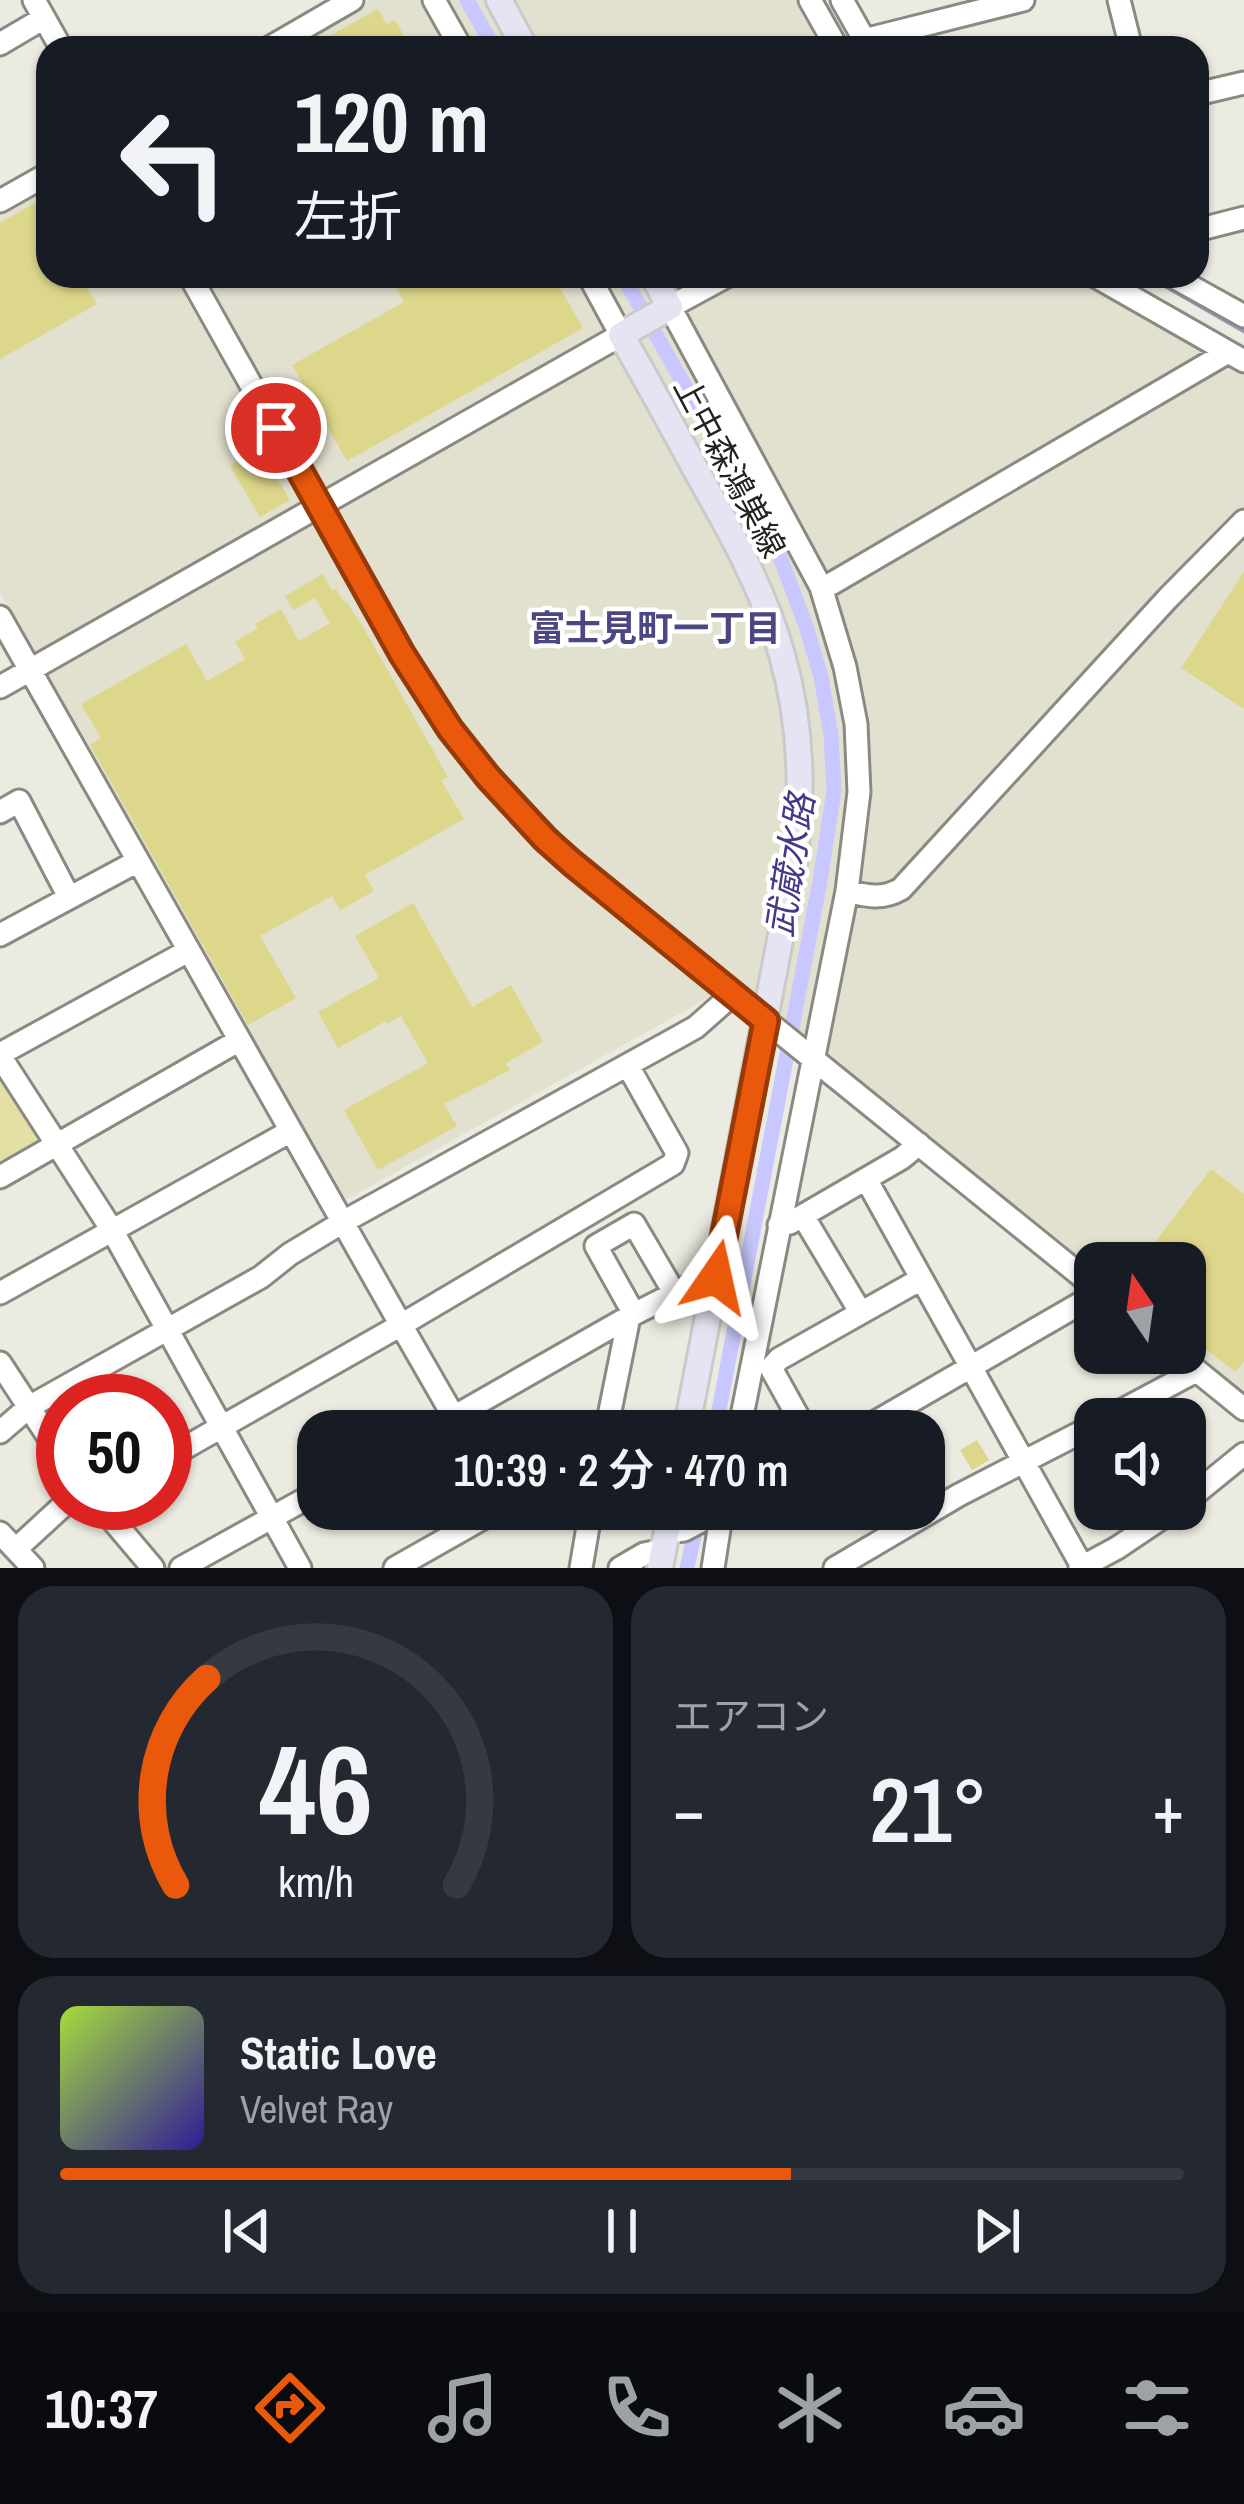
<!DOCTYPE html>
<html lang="ja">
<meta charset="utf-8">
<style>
:root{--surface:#171b24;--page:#242831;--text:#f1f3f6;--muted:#9ea1a6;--line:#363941;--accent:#ea580c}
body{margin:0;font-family:"Archivo Narrow","Noto Sans JP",sans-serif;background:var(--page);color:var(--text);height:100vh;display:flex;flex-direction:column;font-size:45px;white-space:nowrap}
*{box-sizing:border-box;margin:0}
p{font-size:39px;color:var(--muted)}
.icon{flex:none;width:66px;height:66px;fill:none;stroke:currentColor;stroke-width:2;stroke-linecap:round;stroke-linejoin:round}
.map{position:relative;height:1568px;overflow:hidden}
.sheet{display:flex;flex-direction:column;gap:18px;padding:18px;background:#0d0f14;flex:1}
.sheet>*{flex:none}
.hud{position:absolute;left:36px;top:36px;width:1173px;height:252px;border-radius:36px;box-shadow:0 3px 9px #0004;background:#171b24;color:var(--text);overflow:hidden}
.needle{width:78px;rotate:347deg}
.tools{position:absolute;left:1074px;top:1242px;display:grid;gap:24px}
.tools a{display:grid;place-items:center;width:132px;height:132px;border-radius:24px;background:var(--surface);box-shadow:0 3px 9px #0004;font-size:60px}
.speed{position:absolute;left:36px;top:1374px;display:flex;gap:24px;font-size:60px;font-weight:700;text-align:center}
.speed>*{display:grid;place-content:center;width:156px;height:156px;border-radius:50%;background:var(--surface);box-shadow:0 3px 9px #0004;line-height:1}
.speed .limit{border:18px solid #d22;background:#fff;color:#111}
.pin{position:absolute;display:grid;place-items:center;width:102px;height:102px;color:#fff;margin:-51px;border:6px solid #fff;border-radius:50%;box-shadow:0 3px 12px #0007}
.me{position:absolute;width:132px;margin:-66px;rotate:11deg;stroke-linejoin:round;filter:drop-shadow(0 0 9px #0008)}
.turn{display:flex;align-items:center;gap:42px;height:252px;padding:0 60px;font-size:54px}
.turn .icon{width:156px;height:156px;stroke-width:2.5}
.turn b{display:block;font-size:84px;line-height:102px}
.big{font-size:90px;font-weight:600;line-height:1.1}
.sheet .widget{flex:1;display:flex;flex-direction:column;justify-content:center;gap:18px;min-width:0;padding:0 42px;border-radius:36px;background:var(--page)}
.sheet .dial{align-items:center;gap:0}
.dial svg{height:312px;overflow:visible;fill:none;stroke:var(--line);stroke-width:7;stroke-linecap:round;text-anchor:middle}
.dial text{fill:var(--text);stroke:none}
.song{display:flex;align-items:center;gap:36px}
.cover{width:144px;height:144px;border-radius:18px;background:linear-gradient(135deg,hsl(80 70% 55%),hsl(250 70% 35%))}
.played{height:12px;border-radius:6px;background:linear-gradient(90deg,var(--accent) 65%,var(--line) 65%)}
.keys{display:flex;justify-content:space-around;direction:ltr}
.heat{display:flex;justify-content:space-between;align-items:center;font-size:66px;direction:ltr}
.sheet .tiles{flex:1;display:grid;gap:18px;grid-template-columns:1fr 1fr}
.widget:last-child{grid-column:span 2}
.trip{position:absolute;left:297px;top:1410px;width:648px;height:120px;border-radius:36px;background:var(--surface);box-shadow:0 3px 9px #0004;font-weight:600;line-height:120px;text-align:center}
.dock{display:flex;height:192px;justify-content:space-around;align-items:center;background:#090b0e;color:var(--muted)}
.dock .icon{width:84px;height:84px}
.dock .active{color:var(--accent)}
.dock b{font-size:54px;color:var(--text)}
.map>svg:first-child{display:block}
.built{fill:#e2e1d0}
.green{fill:#e3dfa5}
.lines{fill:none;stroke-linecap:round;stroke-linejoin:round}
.stream{stroke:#9796bc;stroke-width:4.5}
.canal{stroke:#c9c7ff;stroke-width:15}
.building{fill:#ddd78b}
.minor-casing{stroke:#8b8a82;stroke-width:27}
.major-casing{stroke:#cacac9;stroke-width:30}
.minor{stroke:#fff;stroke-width:21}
.major{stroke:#e5e4f3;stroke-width:24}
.route-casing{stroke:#983908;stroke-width:30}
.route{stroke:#ea580c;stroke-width:21}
.labels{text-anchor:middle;stroke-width:9;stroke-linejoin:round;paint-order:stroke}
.street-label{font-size:33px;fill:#232320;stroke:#fff}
.neighbourhood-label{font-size:36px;font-weight:bold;fill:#4c4683;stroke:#fff}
.water-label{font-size:36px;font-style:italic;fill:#453887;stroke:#fff}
</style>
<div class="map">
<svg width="1244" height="1568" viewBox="0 0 1244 1568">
<rect width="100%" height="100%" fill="#ebebe1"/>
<path class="built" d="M 370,0 L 803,0 L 830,48 L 286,48 Z
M 48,183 L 48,276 L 1070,276 L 1244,373 L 1244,1393 L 1185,1346 L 1185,1263 L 1095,1263 L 1095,1274 L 729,980 L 706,999 L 344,1201 L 0,593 L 0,211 Z"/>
<path class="green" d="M 0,1075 L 45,1142 L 0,1168 Z"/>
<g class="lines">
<path class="stream" d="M 823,0 L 850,48
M 1148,276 L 1244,331"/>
<path class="canal" d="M 467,0 L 494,48
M 623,276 L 779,554 L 807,629 L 821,677 L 831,735 L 834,791 L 820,881 L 715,1431
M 687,1568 L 700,1509"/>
</g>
<path class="building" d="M 378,9 L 387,24 L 395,20 L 411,48 L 308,48 Z
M 38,201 L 48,218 L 48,276 L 103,276 L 86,286 L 97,304 L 0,359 L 0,223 Z
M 390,276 L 553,276 L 583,328 L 347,461 L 292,365 L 404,302 Z
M 252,450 L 254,454 L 260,450 L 290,500 L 260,517 L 230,466 Z
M 1244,572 L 1244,709 L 1181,668 Z
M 323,574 L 332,591 L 336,589 L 345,603 L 347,602 L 366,632 L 448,777 L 441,780 L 464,819 L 365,875 L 374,891 L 340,910 L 332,896 L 260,936 L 296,998 L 248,1025 L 90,745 L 101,738 L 81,704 L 186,644 L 207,681 L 245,659 L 235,642 L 258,628 L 255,624 L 281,609 L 299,641 L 330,623 L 315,598 L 293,610 L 285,596 Z
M 413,903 L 472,1007 L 511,985 L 543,1042 L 506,1063 L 510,1070 L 444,1104 L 457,1126 L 378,1170 L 344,1110 L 428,1063 L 401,1016 L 387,1024 L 386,1021 L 338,1048 L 318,1012 L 379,978 L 355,936 Z
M 1211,1169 L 1244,1194 L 1244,1361 L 1236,1372 L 1185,1333 L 1185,1263 L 1139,1263 Z
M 977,1440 L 989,1460 L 972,1470 L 960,1450 Z
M 858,1509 L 891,1509 L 893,1516 L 869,1530 Z"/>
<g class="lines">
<g class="minor-casing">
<path id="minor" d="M 34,0 L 61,48
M 434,0 L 461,48
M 810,0 L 837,48
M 842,0 L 869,48
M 1119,0 L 1131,48
M 864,40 L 1023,0
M 0,44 L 44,18
M 269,48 L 352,0
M 1197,94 L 1244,83
M 0,201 L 48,174
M 1197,230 L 1244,218
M 190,276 L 402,654 L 450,729 L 488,777 L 571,863 L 1095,1287
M 727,276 L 670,307 L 821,587 L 845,667 L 856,724 L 859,792 L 847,891 L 739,1431
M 1095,276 L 1244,361
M 1172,276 L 1244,316
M 821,587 L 831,584 L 1228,352
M 0,617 L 401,1325 L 165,1459
M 0,687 L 621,335 L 589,276
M 0,812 L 19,801 L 69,897
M 847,891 C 867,896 882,900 901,889 L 1168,598 L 1244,521
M 0,935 L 138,861
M 0,1054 L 188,951
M 0,1056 L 112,1230 L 300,1568
M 0,1177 L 238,1041
M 866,1179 L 1083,1568
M 803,1216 L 861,1313
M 779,1225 L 790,1223 L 902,1158 L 919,1144
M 0,1293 L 289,1132
M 634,1314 L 596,1246 L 634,1224 L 675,1294
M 1175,1353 L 1244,1409
M 0,1363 L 63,1459
M 1106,1419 L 1196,1371
M 429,1431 L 634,1314 L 699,1281 L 716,1277
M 462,1431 L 401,1325 L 673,1164 L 677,1153 L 628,1066
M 606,1431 L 629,1317
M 806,1431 L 771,1368 L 779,1359 L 921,1279
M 860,1431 L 1095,1295
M 0,1432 L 29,1407 L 261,1277 L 290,1254 L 343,1222 L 680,1036 L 696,1027 L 732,995
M 1185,1502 L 1244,1454
M 98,1503 L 153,1568
M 667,1532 L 684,1530 L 724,1509
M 0,1533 L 33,1568
M 16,1549 L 66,1503
M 181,1568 L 318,1492
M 395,1568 L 499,1509
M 581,1568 L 591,1509
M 620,1568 L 644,1554 L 664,1550
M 713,1568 L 722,1510
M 835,1568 L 959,1495 L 1095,1425
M 1080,1568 L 1117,1548 L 1175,1509"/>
</g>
<g class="major-casing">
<path id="major" d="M 499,0 L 525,48
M 653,276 L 670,307 L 621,335 C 647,380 672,426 697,472 C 730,530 764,590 782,655 C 803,729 804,807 791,883 L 686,1431
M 660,1568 L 671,1509"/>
</g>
<use href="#minor" class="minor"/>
<use href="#major" class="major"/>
</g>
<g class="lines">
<g class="route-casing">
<path id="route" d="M 276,428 L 402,654 L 450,729 L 488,777 L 545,839 L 572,863 L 766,1021 L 716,1277"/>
</g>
<use href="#route" class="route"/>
</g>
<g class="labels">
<g class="street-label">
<text transform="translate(730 467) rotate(62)" y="12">上中森鴻巣線</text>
</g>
<g class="neighbourhood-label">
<text x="655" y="641">富士見町一丁目</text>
</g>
<g class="water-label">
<text transform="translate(790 865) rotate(-81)" y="13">武蔵水路</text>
</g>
</g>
</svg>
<div class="tools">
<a><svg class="needle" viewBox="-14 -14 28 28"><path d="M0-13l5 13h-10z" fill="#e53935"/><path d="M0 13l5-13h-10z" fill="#9ea1a6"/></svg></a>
<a><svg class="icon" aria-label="sound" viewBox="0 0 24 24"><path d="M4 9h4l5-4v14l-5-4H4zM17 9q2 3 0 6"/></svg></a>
</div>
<div class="speed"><div class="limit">50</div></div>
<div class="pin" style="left:276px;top:428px;background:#d93025"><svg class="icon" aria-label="arrive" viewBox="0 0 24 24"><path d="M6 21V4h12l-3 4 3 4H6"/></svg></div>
<svg class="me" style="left:716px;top:1277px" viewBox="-20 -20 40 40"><path d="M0-17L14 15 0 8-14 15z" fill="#ea580c" stroke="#fff" stroke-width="4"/></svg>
<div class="trip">10:39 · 2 分 · 470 m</div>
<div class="hud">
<div class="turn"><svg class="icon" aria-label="left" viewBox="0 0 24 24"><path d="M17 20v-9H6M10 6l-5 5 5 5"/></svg><div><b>120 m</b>左折</div></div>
</div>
</div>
<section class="sheet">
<div class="tiles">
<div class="widget dial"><svg viewBox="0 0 100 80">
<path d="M14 69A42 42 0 1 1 86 69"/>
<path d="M14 69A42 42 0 0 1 22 16" stroke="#ea580c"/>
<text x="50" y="56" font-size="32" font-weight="700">46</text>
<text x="50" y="72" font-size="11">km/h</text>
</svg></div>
<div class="widget"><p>エアコン</p>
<div class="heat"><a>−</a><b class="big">21°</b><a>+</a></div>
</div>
<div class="widget">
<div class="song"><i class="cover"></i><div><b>Static Love</b><p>Velvet Ray</p></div></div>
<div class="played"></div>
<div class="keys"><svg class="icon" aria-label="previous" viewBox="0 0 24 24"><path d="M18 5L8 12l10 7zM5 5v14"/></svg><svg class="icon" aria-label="pause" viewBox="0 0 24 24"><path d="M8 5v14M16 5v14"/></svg><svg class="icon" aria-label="next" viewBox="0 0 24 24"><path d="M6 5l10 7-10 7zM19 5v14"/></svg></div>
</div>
</div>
</section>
<nav class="dock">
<b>10:37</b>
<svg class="icon active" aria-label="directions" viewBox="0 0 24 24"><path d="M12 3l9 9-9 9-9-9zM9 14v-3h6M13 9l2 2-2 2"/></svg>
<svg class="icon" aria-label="music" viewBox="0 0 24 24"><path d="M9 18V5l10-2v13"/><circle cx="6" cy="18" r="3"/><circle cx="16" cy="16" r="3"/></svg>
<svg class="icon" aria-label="phone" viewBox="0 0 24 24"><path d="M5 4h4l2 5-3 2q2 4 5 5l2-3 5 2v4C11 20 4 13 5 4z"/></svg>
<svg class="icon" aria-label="climate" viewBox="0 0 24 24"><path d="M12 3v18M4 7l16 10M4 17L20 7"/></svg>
<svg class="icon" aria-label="car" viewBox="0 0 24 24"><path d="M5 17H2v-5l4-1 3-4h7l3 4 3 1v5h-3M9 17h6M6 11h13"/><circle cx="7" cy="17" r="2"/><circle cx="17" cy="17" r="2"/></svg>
<svg class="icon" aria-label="filters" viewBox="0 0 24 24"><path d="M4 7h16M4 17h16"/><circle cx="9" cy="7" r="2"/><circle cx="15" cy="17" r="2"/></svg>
</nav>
